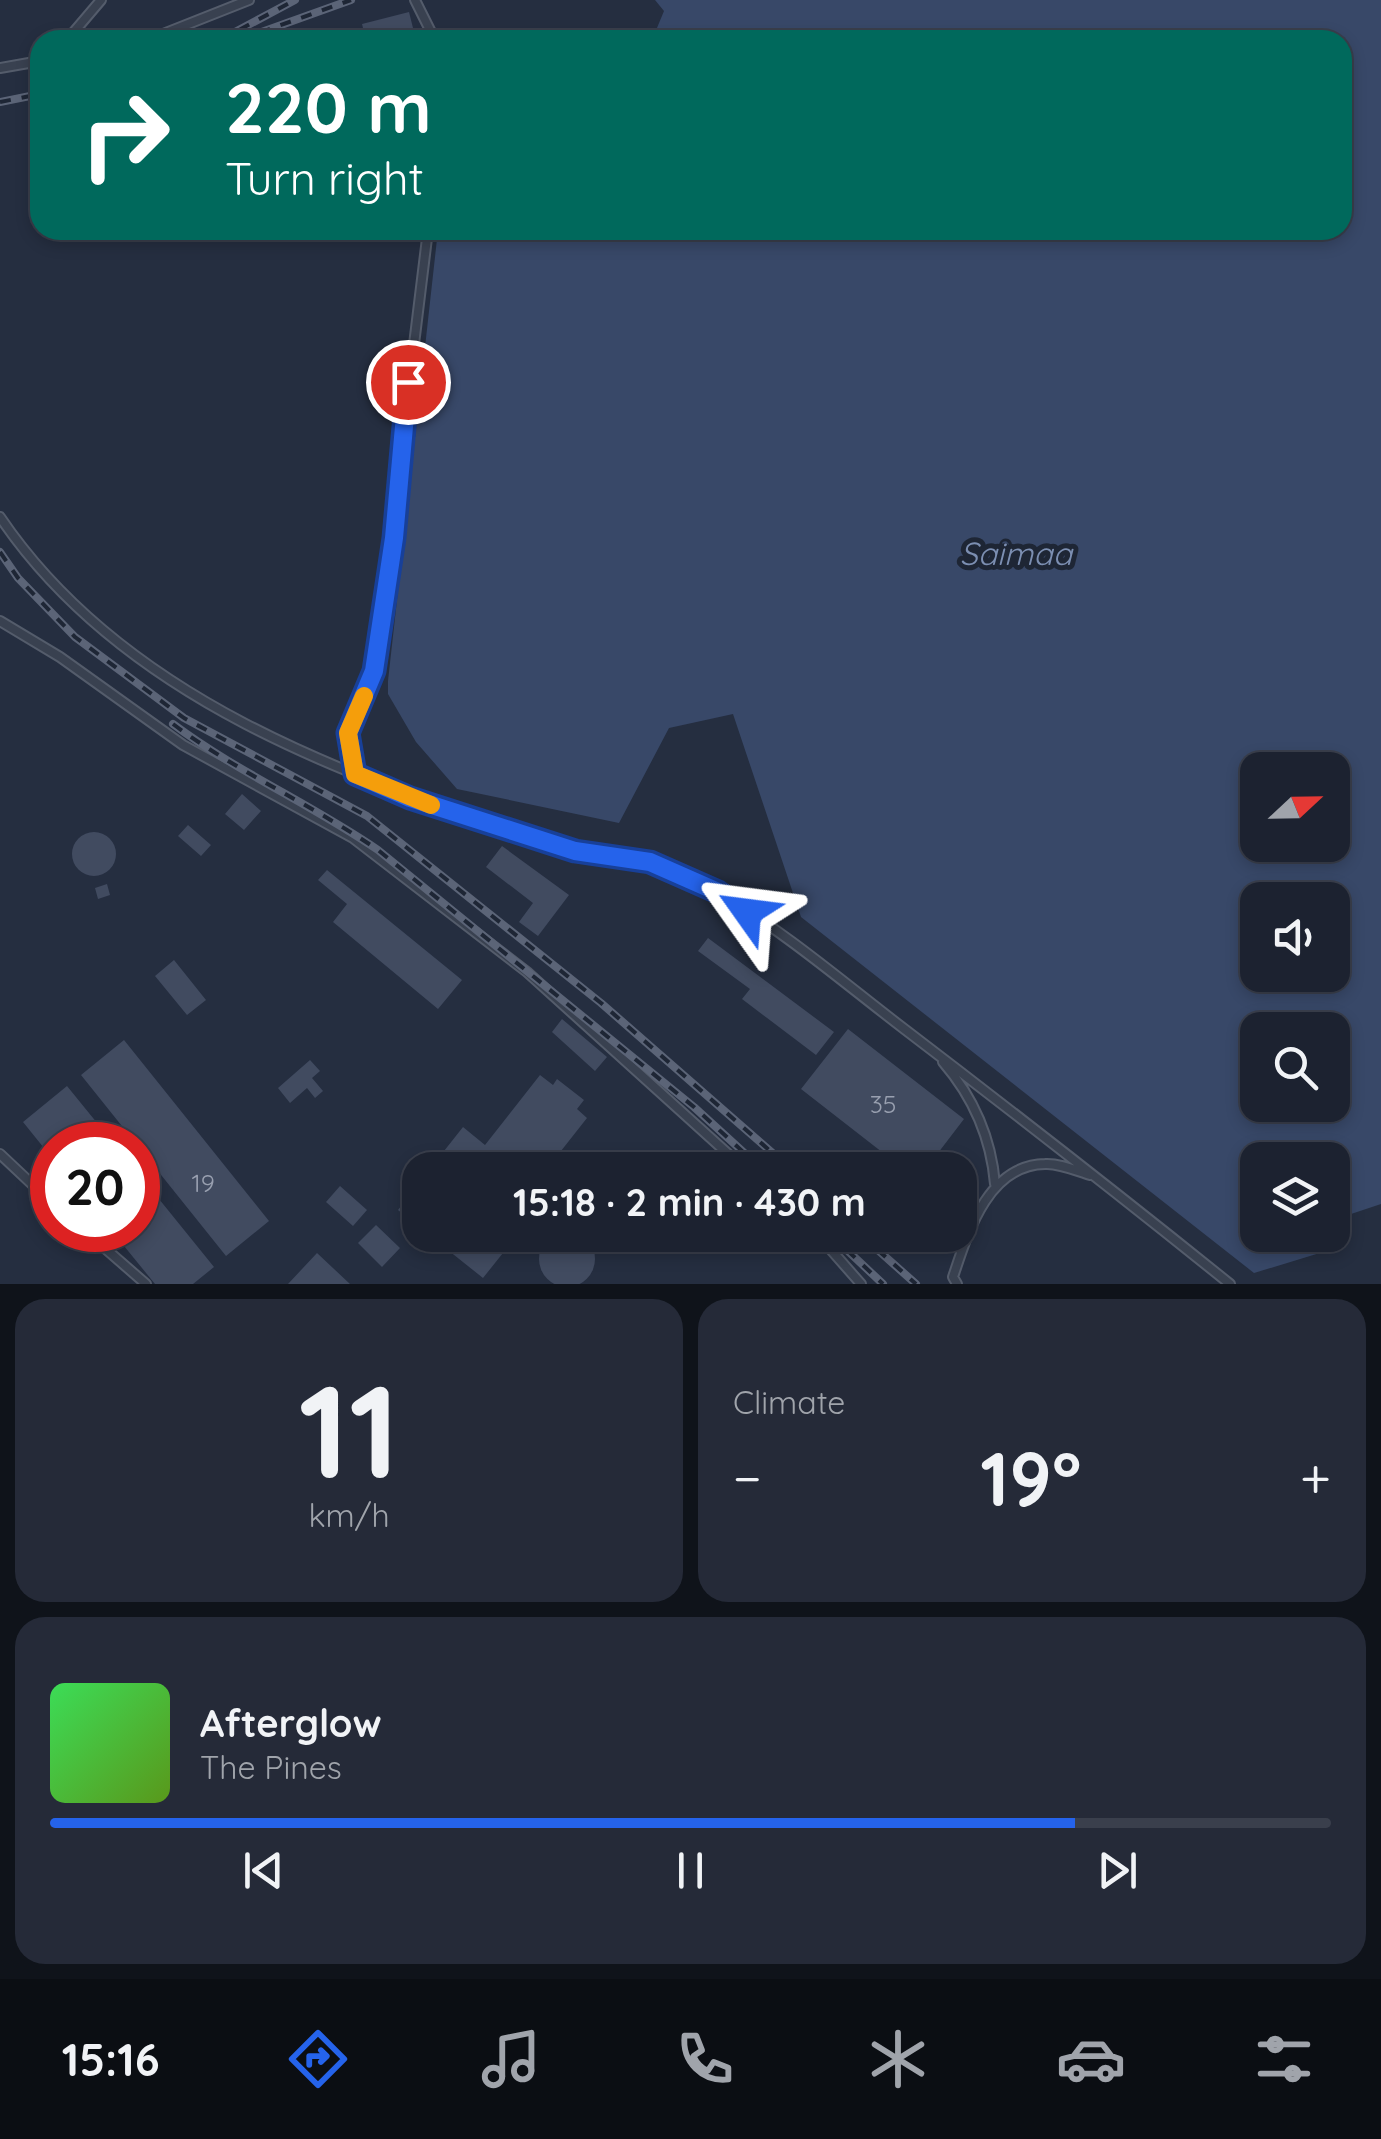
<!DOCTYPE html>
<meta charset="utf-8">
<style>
:root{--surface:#1c2230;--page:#252a38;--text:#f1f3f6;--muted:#a0a4ab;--line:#3a3f4c;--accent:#2563eb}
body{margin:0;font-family:Quicksand,sans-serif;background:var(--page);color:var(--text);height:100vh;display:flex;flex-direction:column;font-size:38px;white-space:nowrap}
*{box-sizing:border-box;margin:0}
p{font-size:32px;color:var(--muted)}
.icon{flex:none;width:55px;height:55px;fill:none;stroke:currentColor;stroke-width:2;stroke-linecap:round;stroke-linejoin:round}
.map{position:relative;height:1284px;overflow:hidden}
.side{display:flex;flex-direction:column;gap:15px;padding:15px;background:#0f131a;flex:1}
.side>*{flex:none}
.guide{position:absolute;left:30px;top:30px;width:1322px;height:210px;border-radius:30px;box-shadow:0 5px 15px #0003,0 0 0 2px var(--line);background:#00695c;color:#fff;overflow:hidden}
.needle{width:65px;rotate:68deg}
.buttons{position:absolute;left:1240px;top:752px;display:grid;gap:20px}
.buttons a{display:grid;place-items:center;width:110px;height:110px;border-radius:20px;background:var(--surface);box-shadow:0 5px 15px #0003,0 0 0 2px var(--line);font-size:50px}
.speed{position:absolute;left:30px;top:1122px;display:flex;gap:20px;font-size:50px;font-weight:700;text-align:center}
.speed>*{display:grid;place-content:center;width:130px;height:130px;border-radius:50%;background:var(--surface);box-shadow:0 5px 15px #0003,0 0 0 2px var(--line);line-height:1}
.speed .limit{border:15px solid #d22;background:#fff;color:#111}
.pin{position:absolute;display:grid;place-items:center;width:85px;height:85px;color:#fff;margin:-42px;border:5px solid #fff;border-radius:50%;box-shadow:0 2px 10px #0007}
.me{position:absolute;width:110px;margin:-55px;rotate:301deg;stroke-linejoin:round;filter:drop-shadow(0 0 8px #0008)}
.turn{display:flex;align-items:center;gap:35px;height:210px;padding:0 30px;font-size:45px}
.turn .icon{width:130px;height:130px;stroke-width:2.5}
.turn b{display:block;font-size:70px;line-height:85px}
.big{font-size:75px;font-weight:800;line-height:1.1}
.side .card{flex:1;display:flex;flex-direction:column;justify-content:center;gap:15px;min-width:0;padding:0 35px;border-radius:30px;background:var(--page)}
.side .dial{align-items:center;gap:0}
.dial b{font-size:130px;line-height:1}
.song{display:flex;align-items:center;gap:30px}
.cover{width:120px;height:120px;border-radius:15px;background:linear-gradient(135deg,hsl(130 70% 55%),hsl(90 70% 35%))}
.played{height:10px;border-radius:5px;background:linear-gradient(90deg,var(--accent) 80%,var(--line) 80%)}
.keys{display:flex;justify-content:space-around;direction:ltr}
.heat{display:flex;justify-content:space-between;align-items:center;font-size:55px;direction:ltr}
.side .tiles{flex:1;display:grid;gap:15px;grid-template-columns:1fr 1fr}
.card:last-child{grid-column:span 2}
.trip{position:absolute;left:402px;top:1152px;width:575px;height:100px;border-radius:30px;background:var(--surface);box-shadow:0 5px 15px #0003,0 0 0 2px var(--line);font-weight:800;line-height:100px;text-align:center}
.dock{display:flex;height:160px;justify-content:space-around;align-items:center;background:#0b0e13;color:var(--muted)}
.dock .icon{width:70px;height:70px}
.dock .selected{color:var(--accent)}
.dock b{font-size:45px;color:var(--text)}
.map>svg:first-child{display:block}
.water{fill:#384868;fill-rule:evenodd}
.building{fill:#414b60}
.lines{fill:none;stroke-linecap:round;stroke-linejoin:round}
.service-casing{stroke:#545c6b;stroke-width:12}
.service{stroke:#394150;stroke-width:8}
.rail-casing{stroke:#5b6477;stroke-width:8}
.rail{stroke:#1e2635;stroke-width:4;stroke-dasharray:11;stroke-linecap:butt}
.route-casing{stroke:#184099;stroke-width:25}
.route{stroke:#2563eb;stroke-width:18}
.slow{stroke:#f59e0b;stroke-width:18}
.labels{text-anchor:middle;stroke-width:10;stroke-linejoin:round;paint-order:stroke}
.number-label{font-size:25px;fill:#99a0b0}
.water-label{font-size:32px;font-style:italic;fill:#7c8fb2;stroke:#1e2635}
</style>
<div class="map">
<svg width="1381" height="1284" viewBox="0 0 1381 1284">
<rect width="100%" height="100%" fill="#252e40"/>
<path class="water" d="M 655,0 L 1381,0 L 1381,1204 L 1342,1217 L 1332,1235 L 1332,1160 L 1258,1160 L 1258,1235 L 1332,1235 L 1323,1252 L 1254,1273 L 801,917 L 733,714 L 669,728 L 619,823 L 457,789 L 416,742 L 388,694 L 388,681 L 438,230 L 1342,230 L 1342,40 L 652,40 L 664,11 ZM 1258,770 L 1332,770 L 1332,845 L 1258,845 ZM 1258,900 L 1332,900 L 1332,975 L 1258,975 ZM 1258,1030 L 1332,1030 L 1332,1105 L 1258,1105 Z"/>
<path class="building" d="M 409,12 L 416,40 L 366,40 L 362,24 Z
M 242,794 L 261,811 L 244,830 L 225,814 Z
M 188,825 L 211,845 L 201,856 L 178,836 Z
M72 854a22 22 0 1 1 44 0a22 22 0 1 1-44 0Z
M 502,846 L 569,895 L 538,936 L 519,922 L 533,903 L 486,867 Z
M 327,870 L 462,980 L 438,1009 L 333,922 L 347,904 L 318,880 Z
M 107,884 L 110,895 L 98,899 L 95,888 Z
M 708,938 L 834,1032 L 816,1055 L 742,999 L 750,989 L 698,951 Z
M 174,960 L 206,1000 L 187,1015 L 155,976 Z
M 562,1019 L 607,1057 L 595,1071 L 552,1032 Z
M 848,1029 L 964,1119 L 925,1170 L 905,1170 L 801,1089 Z
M 124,1040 L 269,1221 L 226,1256 L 81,1075 Z
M 310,1060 L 320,1071 L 312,1078 L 323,1091 L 315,1098 L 307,1088 L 290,1103 L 278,1088 Z
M 540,1075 L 553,1085 L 557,1079 L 584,1100 L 577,1109 L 587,1118 L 546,1170 L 429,1170 L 463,1127 L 485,1145 Z
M 67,1086 L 115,1145 L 52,1145 L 52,1158 L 23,1122 Z
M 138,1173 L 214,1267 L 193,1284 L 155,1284 L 111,1230 L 138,1230 Z
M 420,1182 L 420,1228 L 398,1210 Z
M 340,1186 L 367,1210 L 353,1226 L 326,1202 Z
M 376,1225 L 400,1248 L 382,1267 L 358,1243 Z
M539 1259a28 28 0 1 1 56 0a28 28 0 1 1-56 0Z
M 429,1235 L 494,1235 L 507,1248 L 483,1278 Z
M 317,1253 L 350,1284 L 288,1284 Z"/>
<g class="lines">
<g class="service-casing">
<path id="service" d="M 415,0 L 435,40
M 67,40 L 101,0
M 136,40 L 163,34 L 249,0
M 0,68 L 40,61
M 0,517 C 123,699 348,778 548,842 C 606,861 666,862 720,894 C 785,932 843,982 903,1028 C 1013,1112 1122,1197 1230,1284
M 0,621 L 60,657 L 183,745 L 353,838 L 527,972 L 746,1170
M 355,774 L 348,733 L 374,671 L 428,230
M 943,1062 C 974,1098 991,1137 995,1184
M 0,1154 L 52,1203
M 84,1230 L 146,1284
M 818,1235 L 861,1284
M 957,1284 L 953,1277 C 968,1232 988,1165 1045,1164 C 1059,1163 1077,1171 1090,1175"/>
</g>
<use href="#service" class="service"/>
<g class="rail-casing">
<path id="rail" d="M 220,40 L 295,0
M 239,40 L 351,0
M 0,102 L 40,94
M 0,552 L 18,578 L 75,637 L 184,718 L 367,816 L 601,1003 L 792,1170
M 173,724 C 237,772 311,804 378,850 L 694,1107 L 763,1170
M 831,1235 L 883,1284
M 861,1235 L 916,1284"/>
</g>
<use href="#rail" class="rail"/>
</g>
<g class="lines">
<g class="route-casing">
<path id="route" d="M 408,382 L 394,538 L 374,671 L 348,733 L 355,774 L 410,798 L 575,851 L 650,862 L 718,892 L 747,912"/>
</g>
<use href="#route" class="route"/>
<path class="slow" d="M 364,696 L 348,733 L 355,774 L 431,805"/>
</g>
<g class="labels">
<g class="number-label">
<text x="883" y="1113">35</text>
<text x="203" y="1192">19</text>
</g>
<g class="water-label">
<text x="1016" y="565">Saimaa</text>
</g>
</g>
</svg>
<div class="buttons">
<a><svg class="needle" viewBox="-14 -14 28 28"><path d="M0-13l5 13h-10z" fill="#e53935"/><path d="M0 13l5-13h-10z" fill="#a0a4ab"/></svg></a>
<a><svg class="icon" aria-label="sound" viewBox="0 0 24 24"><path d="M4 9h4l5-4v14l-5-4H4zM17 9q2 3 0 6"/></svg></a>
<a><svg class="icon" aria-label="search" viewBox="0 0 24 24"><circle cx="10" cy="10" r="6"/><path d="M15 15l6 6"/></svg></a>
<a><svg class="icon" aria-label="layers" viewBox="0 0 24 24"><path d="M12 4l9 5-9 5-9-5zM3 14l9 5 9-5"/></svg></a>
</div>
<div class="speed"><div class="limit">20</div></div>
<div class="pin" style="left:408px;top:382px;background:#d93025"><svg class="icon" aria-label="arrive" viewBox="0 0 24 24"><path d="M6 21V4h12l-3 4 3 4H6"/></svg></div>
<svg class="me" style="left:747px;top:912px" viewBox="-20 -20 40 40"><path d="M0-17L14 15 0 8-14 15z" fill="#2563eb" stroke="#fff" stroke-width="4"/></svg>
<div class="trip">15:18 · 2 min · 430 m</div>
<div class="guide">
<div class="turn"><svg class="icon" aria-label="right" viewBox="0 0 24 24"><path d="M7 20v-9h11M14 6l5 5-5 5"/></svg><div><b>220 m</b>Turn right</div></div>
</div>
</div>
<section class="side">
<div class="tiles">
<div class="card dial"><b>11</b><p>km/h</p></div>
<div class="card"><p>Climate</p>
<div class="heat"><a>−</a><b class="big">19°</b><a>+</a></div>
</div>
<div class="card">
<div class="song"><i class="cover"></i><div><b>Afterglow</b><p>The Pines</p></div></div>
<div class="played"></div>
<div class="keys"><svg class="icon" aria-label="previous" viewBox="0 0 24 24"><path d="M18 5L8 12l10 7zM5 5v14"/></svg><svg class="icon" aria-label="pause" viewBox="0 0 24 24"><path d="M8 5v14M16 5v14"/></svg><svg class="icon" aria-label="next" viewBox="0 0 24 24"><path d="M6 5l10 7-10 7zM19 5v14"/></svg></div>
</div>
</div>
</section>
<nav class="dock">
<b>15:16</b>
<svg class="icon selected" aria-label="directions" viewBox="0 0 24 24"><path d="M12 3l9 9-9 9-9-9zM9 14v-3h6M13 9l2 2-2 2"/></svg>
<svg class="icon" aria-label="music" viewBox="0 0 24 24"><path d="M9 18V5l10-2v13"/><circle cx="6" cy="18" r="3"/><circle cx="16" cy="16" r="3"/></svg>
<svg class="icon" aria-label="phone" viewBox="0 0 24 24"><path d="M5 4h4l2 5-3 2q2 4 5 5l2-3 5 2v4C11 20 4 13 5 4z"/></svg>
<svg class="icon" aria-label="climate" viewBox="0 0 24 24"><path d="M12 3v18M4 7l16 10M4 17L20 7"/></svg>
<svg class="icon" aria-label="car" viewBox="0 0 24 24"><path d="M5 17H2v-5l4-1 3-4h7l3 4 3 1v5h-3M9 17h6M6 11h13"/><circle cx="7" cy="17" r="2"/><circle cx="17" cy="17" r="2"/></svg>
<svg class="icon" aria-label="filters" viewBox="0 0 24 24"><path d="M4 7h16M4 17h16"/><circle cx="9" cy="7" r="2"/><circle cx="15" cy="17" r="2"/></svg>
</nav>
